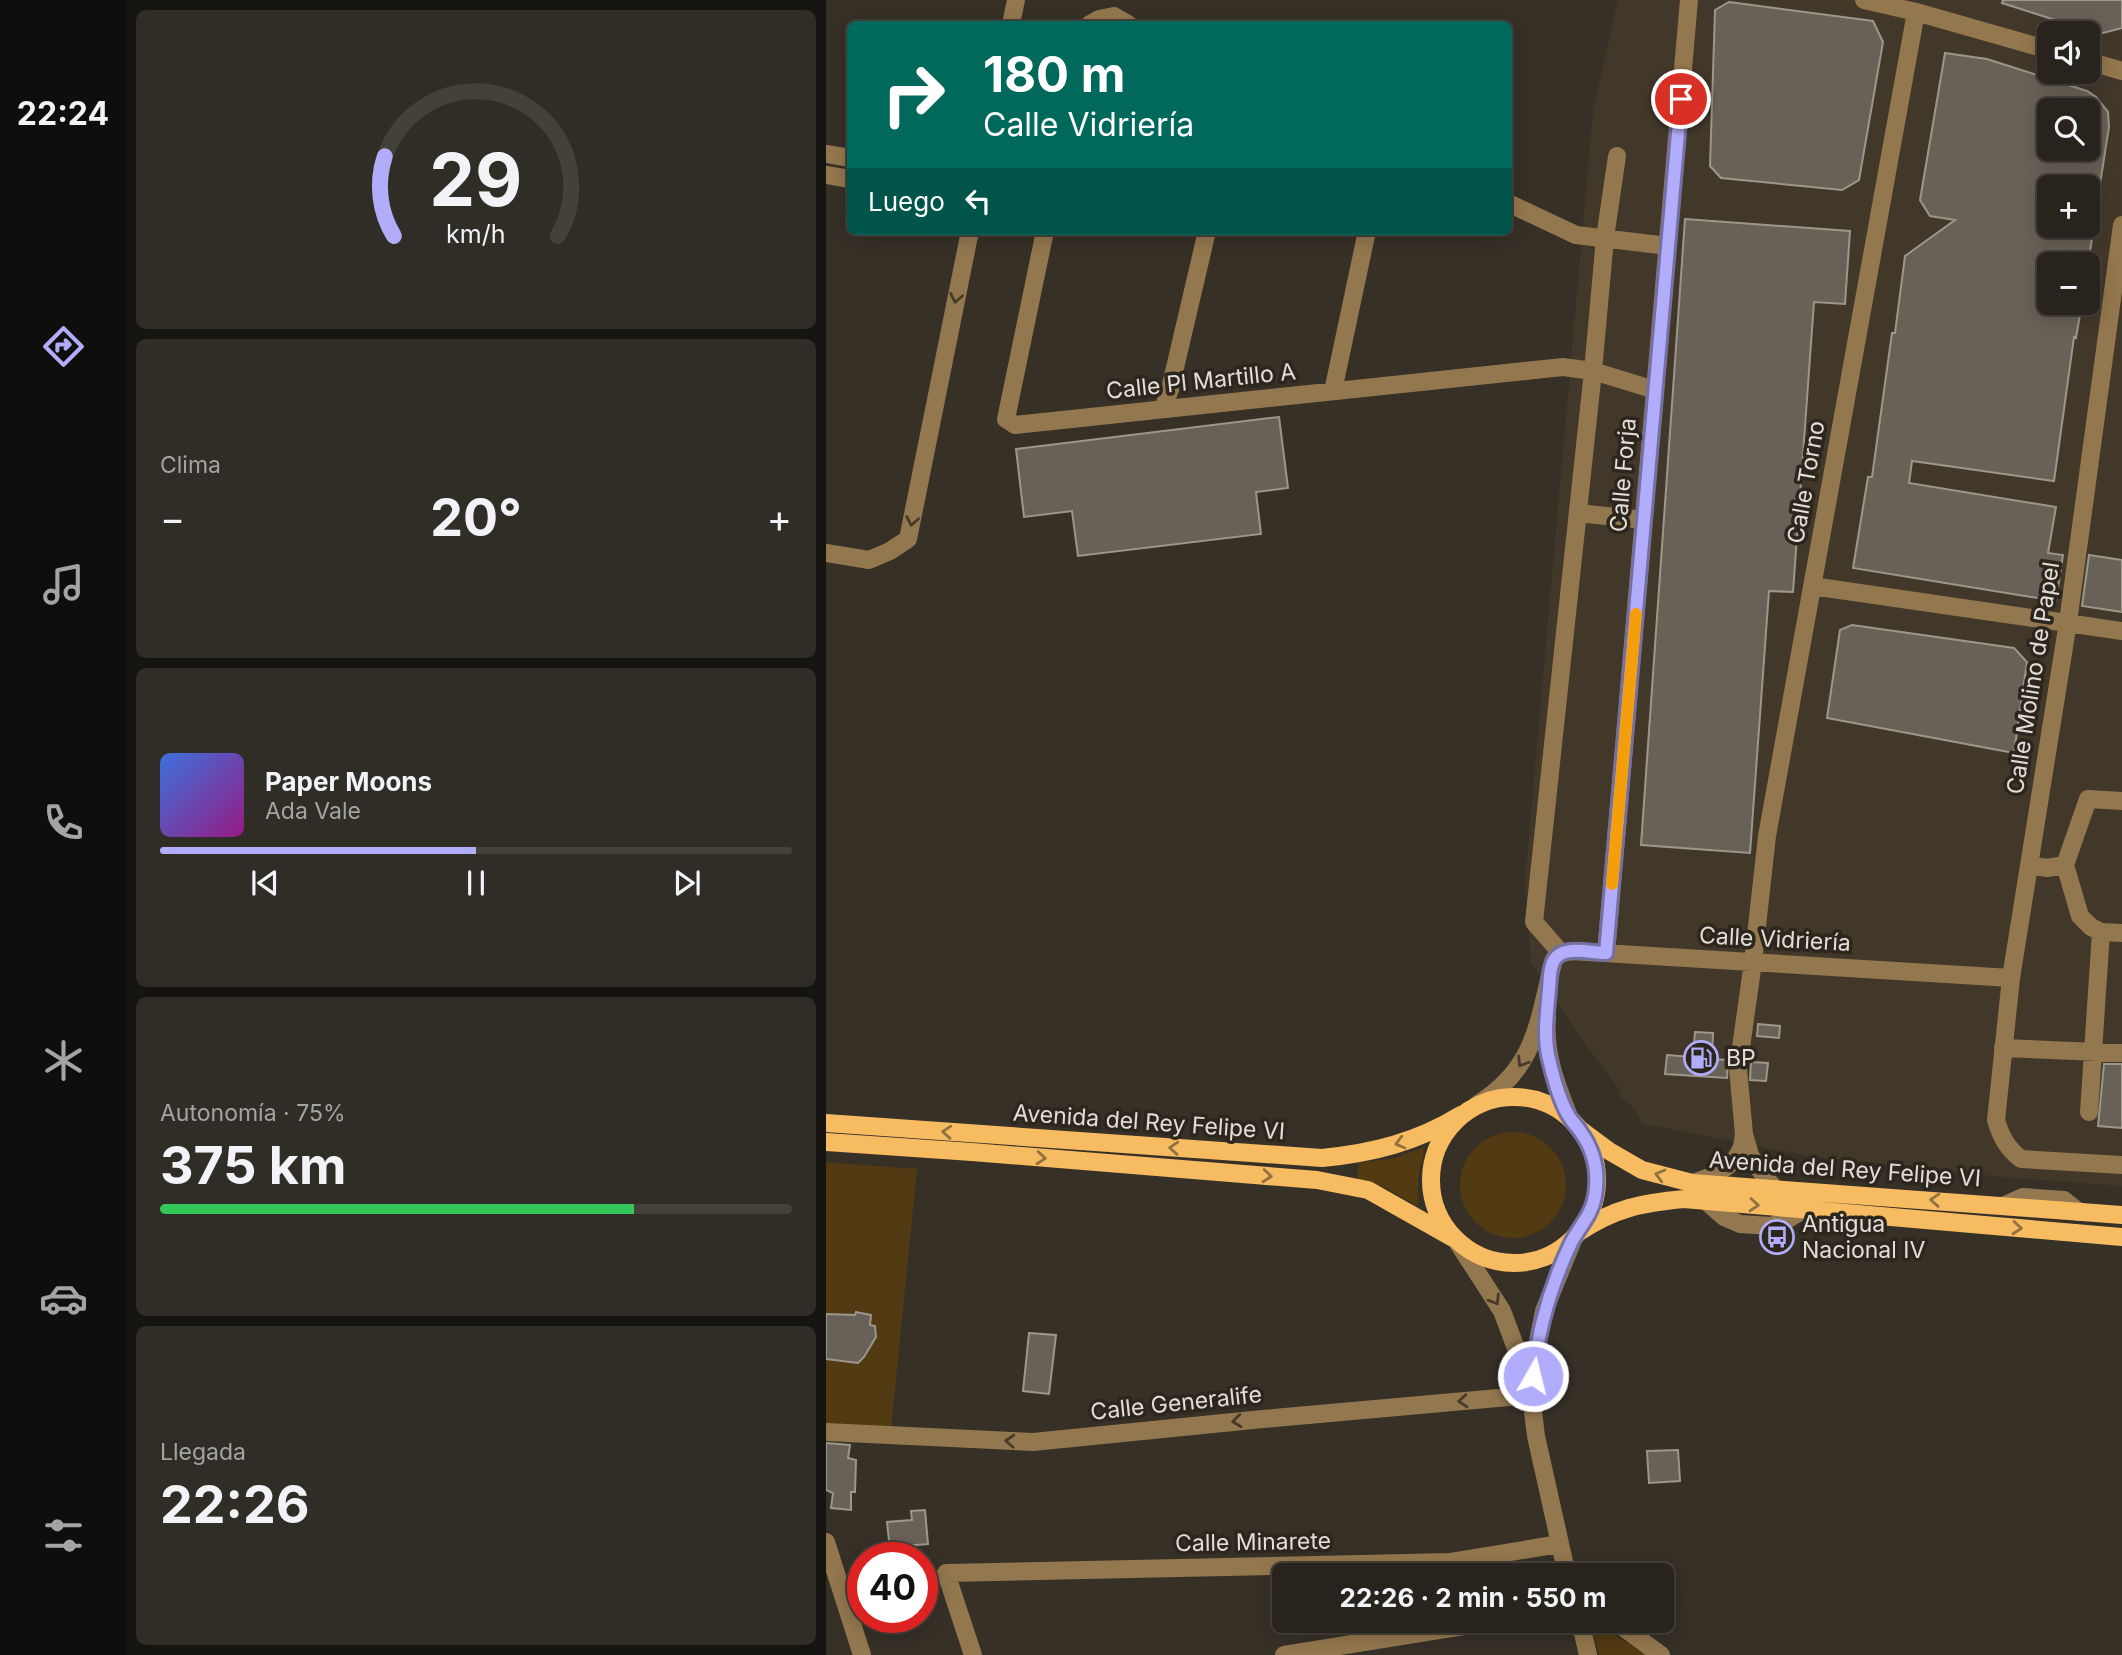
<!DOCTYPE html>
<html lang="es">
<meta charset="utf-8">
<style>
:root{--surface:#28241d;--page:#302c26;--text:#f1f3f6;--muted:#a5a4a4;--line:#44413b;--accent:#b2adfa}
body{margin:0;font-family:Inter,sans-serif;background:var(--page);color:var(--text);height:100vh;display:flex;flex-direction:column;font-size:26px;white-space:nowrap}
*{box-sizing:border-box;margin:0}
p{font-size:23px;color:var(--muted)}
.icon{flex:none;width:38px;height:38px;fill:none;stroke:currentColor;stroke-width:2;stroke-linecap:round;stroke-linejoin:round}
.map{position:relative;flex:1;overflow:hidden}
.sheet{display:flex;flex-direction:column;gap:10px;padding:10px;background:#161410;width:700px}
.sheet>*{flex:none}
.guide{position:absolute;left:21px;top:21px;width:665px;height:214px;border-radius:10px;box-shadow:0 4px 18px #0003,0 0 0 2px var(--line);background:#00695c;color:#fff;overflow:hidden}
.fabs{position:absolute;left:1211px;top:21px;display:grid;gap:14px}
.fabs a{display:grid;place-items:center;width:63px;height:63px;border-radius:10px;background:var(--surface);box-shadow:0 4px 18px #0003,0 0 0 2px var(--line);font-size:35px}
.speed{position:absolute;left:21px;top:1542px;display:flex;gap:14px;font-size:35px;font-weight:700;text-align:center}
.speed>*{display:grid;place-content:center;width:91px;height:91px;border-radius:50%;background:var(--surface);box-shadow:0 4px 18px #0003,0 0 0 2px var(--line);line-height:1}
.speed .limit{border:10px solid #d22;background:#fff;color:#111}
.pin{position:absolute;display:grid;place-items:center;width:60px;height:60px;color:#fff;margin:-30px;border:4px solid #fff;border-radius:50%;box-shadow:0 2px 7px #0007}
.me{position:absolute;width:77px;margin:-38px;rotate:8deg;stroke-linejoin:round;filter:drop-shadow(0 0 5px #0008)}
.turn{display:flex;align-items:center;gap:24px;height:147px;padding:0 21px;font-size:32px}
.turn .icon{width:91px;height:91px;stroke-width:2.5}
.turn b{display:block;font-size:49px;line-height:60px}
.then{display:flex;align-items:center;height:66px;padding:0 21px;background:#0003;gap:14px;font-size:26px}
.big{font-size:52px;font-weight:700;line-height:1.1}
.sheet .widget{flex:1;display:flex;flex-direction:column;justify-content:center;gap:10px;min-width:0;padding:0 24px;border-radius:10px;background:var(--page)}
.sheet .dial{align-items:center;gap:0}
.dial svg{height:182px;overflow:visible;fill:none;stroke:var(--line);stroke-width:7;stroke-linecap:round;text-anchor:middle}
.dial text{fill:var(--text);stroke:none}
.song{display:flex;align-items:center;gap:21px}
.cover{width:84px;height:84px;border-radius:10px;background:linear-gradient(135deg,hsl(220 70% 55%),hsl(310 70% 35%))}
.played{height:7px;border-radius:4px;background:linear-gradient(90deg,var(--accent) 50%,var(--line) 50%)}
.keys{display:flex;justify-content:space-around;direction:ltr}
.heat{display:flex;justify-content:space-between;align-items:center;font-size:38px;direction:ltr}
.charge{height:10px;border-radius:5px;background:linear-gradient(90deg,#34c759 75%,var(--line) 0)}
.trip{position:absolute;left:446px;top:1563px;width:402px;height:70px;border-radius:10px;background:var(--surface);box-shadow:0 4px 18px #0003,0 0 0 2px var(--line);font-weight:700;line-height:70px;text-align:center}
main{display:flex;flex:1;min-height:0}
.menu{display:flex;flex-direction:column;width:126px;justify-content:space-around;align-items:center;background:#100e0c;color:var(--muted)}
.menu .icon{width:49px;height:49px}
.menu .on{color:var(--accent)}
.menu b{font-size:32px;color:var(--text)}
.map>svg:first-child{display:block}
.built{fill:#42382a;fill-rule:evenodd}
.green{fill:#523a12}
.building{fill:#686157;stroke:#9d968b;stroke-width:2;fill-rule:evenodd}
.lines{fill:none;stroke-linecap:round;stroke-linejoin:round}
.minor{stroke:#93774e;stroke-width:18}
.major{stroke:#f7bc62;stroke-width:18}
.oneway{stroke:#463a29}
.oneway2{stroke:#927140}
.route-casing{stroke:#7470a2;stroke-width:18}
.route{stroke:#b2adfa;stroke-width:12}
.slow{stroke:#f59e0b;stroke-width:12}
.labels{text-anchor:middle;stroke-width:7;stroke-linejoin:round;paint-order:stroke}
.street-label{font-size:23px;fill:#e1ddd8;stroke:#2c261d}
.poi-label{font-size:23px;fill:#e1ddd8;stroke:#2c261d;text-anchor:start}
</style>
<main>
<nav class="menu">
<b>22:24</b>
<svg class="icon on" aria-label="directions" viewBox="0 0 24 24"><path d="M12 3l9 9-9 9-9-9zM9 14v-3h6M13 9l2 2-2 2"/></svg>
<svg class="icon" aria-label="music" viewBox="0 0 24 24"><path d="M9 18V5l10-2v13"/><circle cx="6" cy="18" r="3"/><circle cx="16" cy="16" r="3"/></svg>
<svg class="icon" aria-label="phone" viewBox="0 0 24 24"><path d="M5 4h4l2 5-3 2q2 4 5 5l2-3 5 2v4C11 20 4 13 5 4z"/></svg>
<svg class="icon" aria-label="climate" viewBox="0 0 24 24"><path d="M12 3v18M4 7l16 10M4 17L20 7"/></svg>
<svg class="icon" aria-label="car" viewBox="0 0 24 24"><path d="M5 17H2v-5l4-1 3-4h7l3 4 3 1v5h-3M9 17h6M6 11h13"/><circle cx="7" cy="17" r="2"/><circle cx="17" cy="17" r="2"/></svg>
<svg class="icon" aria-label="filters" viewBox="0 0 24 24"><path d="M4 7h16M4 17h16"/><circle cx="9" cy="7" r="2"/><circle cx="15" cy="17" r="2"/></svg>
</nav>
<section class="sheet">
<div class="widget dial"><svg viewBox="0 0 100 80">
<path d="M14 69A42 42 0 1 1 86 69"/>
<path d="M14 69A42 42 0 0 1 10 34" stroke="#b2adfa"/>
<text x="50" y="56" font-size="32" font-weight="700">29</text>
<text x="50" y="72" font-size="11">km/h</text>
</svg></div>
<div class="widget"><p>Clima</p>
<div class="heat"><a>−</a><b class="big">20°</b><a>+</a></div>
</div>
<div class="widget">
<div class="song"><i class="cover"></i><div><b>Paper Moons</b><p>Ada Vale</p></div></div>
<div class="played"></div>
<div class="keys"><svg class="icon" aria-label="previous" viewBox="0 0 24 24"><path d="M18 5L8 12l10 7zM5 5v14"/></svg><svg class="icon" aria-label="pause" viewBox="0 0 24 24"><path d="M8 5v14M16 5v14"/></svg><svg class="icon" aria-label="next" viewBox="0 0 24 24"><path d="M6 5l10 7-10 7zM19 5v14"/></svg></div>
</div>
<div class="widget"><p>Autonomía · 75%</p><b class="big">375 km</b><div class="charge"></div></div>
<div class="widget"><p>Llegada</p><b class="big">22:26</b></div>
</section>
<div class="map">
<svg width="1296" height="1655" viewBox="0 0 1296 1655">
<rect width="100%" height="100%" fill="#363027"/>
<path class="built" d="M 792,0 L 1296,0 L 1296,1186 L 1177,1177 L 982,1156 L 835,1127 L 816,1125 L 812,1115 L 802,1102 L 794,1097 L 794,1091 L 757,1041 L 705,963 L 699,881 L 767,111 ZM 1223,33 L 1262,33 L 1262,72 L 1223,72 ZM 1223,110 L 1262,110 L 1262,149 L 1223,149 ZM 1223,187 L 1262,187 L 1262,226 L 1223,226 ZM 1223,264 L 1262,264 L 1262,303 L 1223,303 Z"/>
<path class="green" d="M634 1185a53 53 0 1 1 106 0a53 53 0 1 1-106 0Z
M 599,1147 L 592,1178 L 592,1206 L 559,1188 L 531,1179 L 533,1163 L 569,1158 Z
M 0,1162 L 91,1169 L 65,1429 L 0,1424 Z
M 774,1626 L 822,1655 L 773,1655 L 766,1628 Z"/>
<path class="building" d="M 1177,0 L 1296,0 L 1296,28 L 1273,34 L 1176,3 Z
M 903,2 L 1047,21 L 1057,42 L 1033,180 L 1016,190 L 895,178 L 884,166 L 889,10 Z
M 1119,53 L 1161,59 L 1261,91 L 1270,97 L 1282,112 L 1283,127 L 1269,216 L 1262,215 L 1262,187 L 1223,187 L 1223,226 L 1268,226 L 1262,264 L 1223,264 L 1223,303 L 1256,303 L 1250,338 L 1248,337 L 1228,481 L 1086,461 L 1083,483 L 1230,507 L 1222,553 L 1237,555 L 1230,601 L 1027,568 L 1042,477 L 1046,477 L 1066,333 L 1069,333 L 1079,256 L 1129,220 L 1104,216 L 1094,200 ZM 1223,110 L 1262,110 L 1262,149 L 1223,149 Z
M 859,219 L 1024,231 L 1019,304 L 988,302 L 967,592 L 943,591 L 924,853 L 815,845 Z
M 453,417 L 462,488 L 430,492 L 435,534 L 252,556 L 246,511 L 198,517 L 190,449 Z
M 1263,555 L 1296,560 L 1296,612 L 1256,606 Z
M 1026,625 L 1188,648 L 1201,662 L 1188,753 L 1001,718 L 1014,630 Z
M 932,1024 L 954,1026 L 953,1038 L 931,1036 Z
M 869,1032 L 887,1033 L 886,1059 L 902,1060 L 901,1078 L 839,1074 L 841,1055 L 867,1057 Z
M 925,1062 L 942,1063 L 940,1081 L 924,1080 Z
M 1278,1064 L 1296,1064 L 1296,1128 L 1272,1126 Z
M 30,1312 L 45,1315 L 44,1325 L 49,1326 L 50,1337 L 38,1357 L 32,1363 L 0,1359 L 0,1314 L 29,1315 Z
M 203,1333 L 230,1335 L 223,1394 L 197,1391 Z
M 0,1443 L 24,1445 L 22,1458 L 30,1460 L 29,1492 L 25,1492 L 25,1510 L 5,1508 L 7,1493 L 0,1490 Z
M 852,1450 L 854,1481 L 823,1483 L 821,1451 Z
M 99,1510 L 102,1544 L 78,1546 L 78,1549 L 64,1550 L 61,1522 L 86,1520 L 85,1511 Z"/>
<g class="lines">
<path class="minor" d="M 1038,0 L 1090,12 L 1223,50
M 185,24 L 190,0
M 264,24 L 273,19 L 288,16 L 302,24
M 1262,61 L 1296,71
M 0,154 L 24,158
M 0,175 L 24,179
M 682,203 L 750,235 L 842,246
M 1296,225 L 1242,622 L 1185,978 L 1170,1120 C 1175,1137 1181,1148 1195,1159 L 1296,1165
M 219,231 L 180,419 L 189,425 L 737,367 L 767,371 L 829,390
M 507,391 L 541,231
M 337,409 L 344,389 L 381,231
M 752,513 L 818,520
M 0,553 L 43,560 L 64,551 L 82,539 L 144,231
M 986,586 L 1296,631
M 1296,801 L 1262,799 L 1239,865 L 1254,916 L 1265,927 L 1275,932 L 1296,933
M 1203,865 L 1221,868 L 1239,865
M 735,953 L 708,922 L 767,371 L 779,238 L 791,156
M 780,953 L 863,0
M 721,1016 C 718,1054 730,1084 744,1119
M 1177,1048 L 1296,1053
M 652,1104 C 711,1067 712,1021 728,959 L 735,953 L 745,951 L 1185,978
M 1263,1112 L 1275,932
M 866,1183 C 883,1178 906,1168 914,1151 C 917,1146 917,1139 918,1134
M 948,1188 L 933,1169 L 924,1155 L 918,1134 L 912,1069 L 927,962 L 941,836 L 1090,12
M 880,1201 L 898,1217 L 914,1224 L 945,1226 L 957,1222 L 977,1210
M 1177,1206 L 1197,1197 L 1238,1200 L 1253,1212
M 632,1243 L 676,1311 L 694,1359 L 705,1395 L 710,1436 L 741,1575
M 706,1388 L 709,1356 L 718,1311 L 747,1240
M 0,1432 L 207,1442 L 437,1419 L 705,1395
M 0,1542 L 36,1655
M 754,1620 L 762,1655
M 787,1620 L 835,1655
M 147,1655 L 120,1573 L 625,1562 L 733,1544
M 458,1655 L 644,1625 L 643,1620"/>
<path class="major" d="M605 1180a83 83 0 1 1 166 0a83 83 0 1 1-166 0Z
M 0,1123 L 496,1158 C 547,1153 591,1142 635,1115
M 752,1128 L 783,1151 L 816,1170 L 866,1183 L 1296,1215
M 0,1142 L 146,1152 L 491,1180 L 542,1190 L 627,1238
M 753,1232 C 789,1208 816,1203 858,1199 L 1296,1237"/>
</g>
<defs><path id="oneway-chevron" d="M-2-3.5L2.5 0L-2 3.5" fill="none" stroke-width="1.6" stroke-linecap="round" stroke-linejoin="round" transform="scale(1.75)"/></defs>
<g class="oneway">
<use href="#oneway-chevron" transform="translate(130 298) rotate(101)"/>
<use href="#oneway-chevron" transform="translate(86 521) rotate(101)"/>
<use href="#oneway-chevron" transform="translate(696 1062) rotate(122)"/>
<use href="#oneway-chevron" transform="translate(669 1300) rotate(59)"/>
<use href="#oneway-chevron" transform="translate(637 1401) rotate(175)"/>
<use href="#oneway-chevron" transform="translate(411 1421) rotate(174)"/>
<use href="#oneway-chevron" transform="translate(184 1441) rotate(-177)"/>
</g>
<g class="oneway2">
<use href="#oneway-chevron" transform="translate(121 1132) rotate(-176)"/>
<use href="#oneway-chevron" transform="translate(574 1143) rotate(165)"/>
<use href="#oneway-chevron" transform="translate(348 1148) rotate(-176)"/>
<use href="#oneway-chevron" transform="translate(215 1158) rotate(5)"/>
<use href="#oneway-chevron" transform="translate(834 1175) rotate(-165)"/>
<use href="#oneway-chevron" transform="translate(441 1176) rotate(5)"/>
<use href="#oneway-chevron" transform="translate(1109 1200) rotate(-176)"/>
<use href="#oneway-chevron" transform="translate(928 1205) rotate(5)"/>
<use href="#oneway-chevron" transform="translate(1191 1228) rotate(5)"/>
</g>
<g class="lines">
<g class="route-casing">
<path id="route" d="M 707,1376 C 712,1329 725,1285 745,1243 C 753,1227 766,1215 769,1196 C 773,1173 768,1150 754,1131 C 751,1126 747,1123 744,1118 C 735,1104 728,1080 724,1063 C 717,1040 721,1013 723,989 C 724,979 723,961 733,955 C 745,947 767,953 780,953 L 855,99"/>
</g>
<use href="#route" class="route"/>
<path class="slow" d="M 786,884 L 810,614"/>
</g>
<defs>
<g id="fuel-ring" transform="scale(1.75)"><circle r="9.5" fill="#2c261d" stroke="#b2adfa" stroke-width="1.5"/><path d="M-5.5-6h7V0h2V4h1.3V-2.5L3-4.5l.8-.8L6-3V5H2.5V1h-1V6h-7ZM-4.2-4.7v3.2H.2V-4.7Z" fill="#b2adfa"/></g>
<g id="bus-ring" transform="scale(1.75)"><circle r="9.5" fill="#2c261d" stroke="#b2adfa" stroke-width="1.5"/><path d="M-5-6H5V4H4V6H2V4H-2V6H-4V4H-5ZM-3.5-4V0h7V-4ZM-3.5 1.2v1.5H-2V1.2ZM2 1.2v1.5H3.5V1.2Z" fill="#b2adfa"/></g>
</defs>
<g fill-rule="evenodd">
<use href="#fuel-ring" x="875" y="1058"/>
<use href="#bus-ring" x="951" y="1237"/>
</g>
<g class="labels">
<g class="street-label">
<text transform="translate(375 381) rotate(-6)" y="8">Calle Pl Martillo A</text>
<text transform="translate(797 475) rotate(-85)" y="8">Calle Forja</text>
<text transform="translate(980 482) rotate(-80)" y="8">Calle Torno</text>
<text transform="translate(1207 678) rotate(-81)" y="8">Calle Molino de Papel</text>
<text transform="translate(949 939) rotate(3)" y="8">Calle Vidriería</text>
<text transform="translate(323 1122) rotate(4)" y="8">Avenida del Rey Felipe VI</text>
<text transform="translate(1019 1169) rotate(4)" y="8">Avenida del Rey Felipe VI</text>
<text transform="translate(350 1403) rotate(-6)" y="8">Calle Generalife</text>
<text transform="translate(427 1542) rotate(-1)" y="8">Calle Minarete</text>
</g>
<g class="poi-label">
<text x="900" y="1066">BP</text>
<text x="976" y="1232">Antigua<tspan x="976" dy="26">Nacional IV</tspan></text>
</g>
</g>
</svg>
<div class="fabs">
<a><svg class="icon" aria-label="sound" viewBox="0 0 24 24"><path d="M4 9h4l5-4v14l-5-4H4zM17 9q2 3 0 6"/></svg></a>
<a><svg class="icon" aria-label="search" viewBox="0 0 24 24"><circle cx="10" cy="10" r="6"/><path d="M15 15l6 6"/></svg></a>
<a>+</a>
<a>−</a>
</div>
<div class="speed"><div class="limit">40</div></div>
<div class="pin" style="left:855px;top:99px;background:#d93025"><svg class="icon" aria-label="arrive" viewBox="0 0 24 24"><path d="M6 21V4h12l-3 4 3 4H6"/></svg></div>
<svg class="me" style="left:707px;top:1376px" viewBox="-20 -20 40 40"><circle r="17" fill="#b2adfa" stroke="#fff" stroke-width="3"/><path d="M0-11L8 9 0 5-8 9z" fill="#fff"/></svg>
<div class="trip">22:26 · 2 min · 550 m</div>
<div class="guide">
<div class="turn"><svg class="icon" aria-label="right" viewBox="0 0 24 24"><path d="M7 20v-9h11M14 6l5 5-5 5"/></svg><div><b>180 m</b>Calle Vidriería</div></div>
<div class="then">Luego<svg class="icon" aria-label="left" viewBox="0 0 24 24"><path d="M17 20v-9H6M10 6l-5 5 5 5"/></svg></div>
</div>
</div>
</main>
